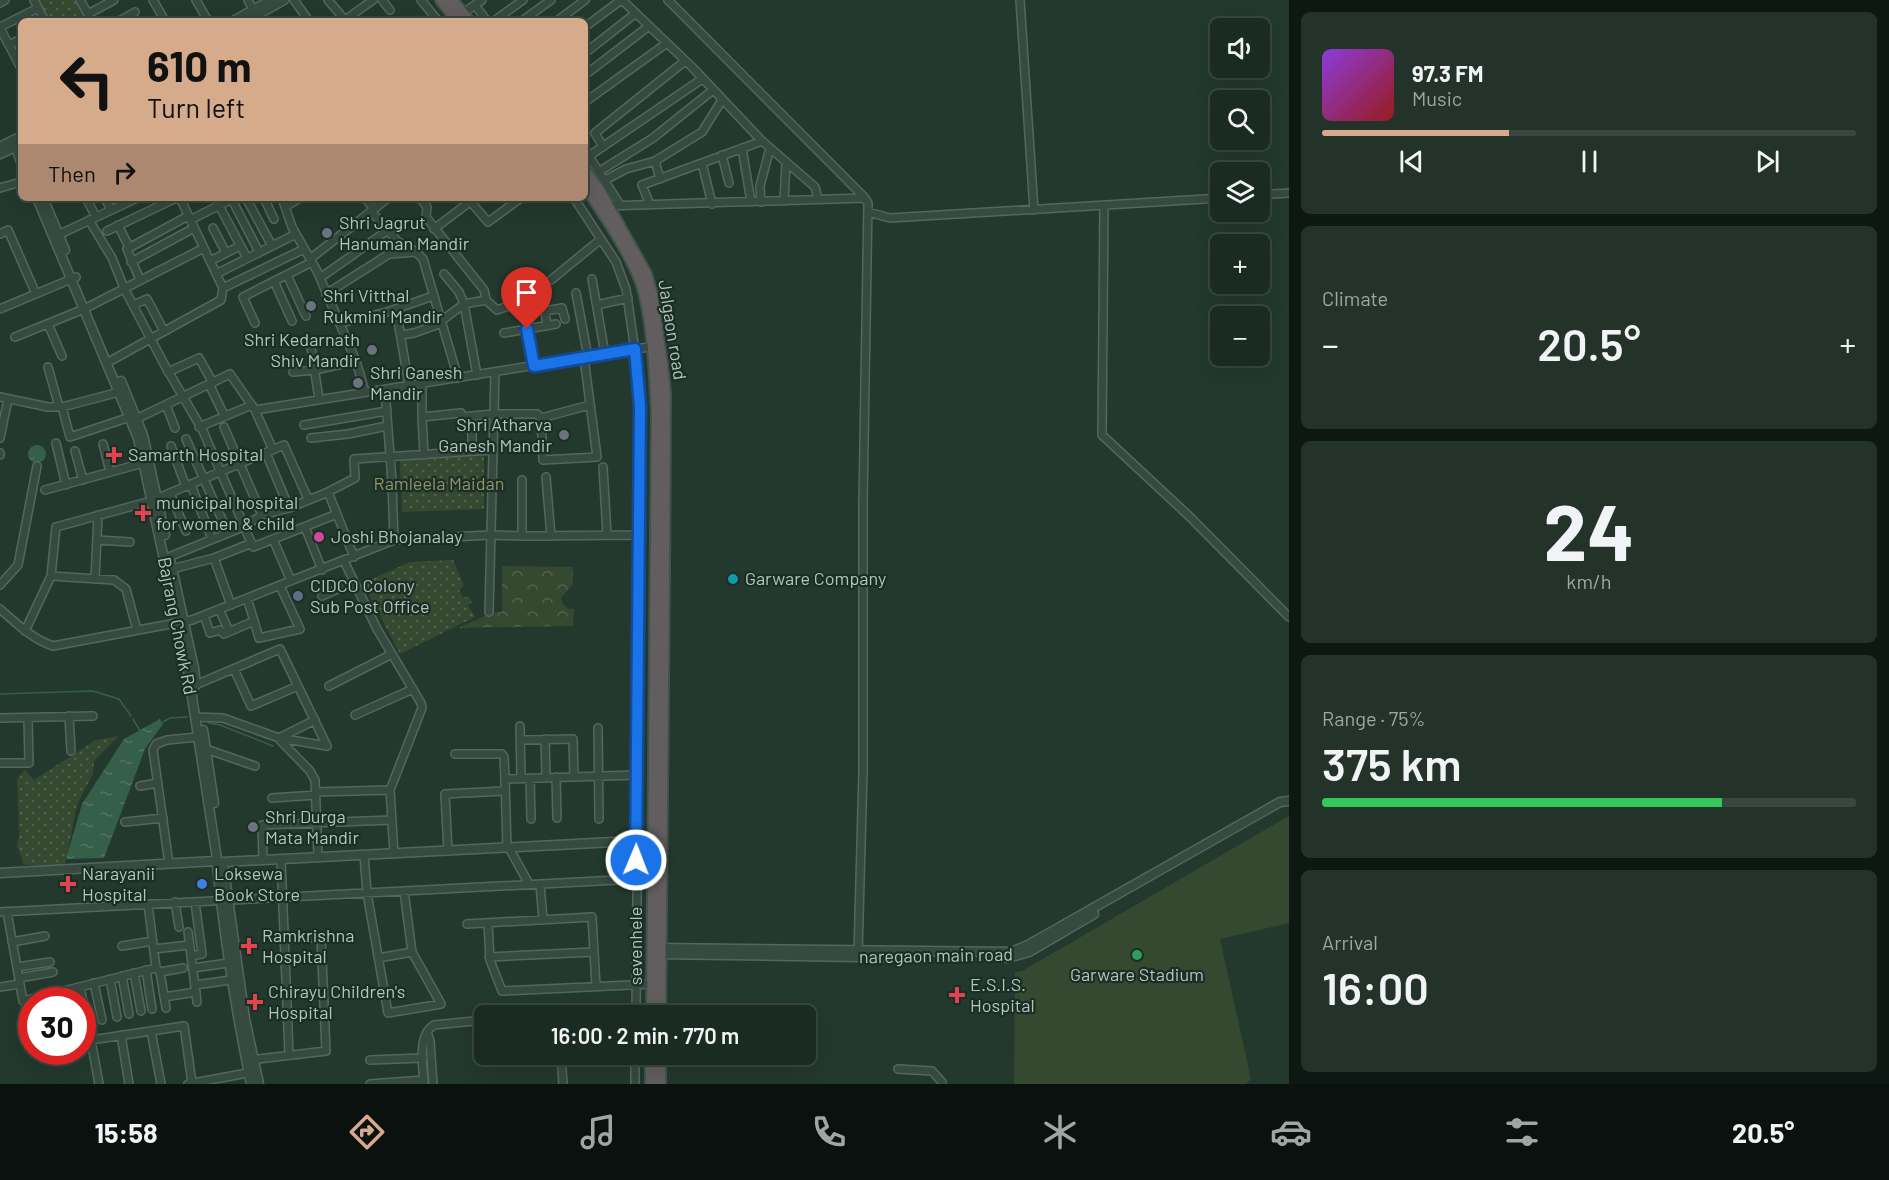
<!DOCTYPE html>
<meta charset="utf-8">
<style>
:root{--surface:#1a2b22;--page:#23332a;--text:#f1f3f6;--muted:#9fa7a5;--line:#384740;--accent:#d6ab8b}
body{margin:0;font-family:Barlow,sans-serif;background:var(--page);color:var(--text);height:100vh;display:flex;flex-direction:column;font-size:22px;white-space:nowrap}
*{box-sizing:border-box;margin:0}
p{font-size:20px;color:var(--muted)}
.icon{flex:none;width:33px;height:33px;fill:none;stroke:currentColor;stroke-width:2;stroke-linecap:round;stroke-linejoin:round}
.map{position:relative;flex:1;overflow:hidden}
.side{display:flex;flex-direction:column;gap:12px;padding:12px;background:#0e1813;width:600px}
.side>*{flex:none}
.hud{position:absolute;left:18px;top:18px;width:570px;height:183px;border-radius:9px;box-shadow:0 6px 24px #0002,0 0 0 2px var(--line);background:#d6ab8b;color:#111;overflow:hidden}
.buttons{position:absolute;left:1210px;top:18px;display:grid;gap:12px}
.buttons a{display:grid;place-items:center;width:60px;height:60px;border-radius:9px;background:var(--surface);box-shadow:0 6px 24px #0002,0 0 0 2px var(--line);font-size:30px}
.speed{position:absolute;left:18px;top:987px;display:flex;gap:12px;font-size:30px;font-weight:700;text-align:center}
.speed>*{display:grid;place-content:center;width:78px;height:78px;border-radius:50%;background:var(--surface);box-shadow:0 6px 24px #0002,0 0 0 2px var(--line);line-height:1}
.speed .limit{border:9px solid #d22;background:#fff;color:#111}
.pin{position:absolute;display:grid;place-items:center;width:51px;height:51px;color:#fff;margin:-62px -26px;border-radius:50% 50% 50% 0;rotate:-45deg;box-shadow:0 0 6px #0007}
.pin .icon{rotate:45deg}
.me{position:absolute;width:66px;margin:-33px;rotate:1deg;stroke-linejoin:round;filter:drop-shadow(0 0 4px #0008)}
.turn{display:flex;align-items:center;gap:21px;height:126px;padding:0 30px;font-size:27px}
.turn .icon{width:78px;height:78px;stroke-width:2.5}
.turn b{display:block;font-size:42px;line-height:51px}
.then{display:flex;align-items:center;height:57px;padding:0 30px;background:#0003;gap:12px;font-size:22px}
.big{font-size:45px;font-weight:600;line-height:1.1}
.side .tile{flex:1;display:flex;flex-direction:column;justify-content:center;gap:9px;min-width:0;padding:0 21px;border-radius:9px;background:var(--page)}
.side .dial{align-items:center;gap:0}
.dial b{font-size:78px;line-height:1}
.song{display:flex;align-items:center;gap:18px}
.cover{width:72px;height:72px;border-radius:9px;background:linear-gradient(135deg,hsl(270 70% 55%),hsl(0 70% 35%))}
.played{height:6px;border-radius:3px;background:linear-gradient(90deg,var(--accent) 35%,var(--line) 35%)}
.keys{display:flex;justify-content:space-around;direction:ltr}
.heat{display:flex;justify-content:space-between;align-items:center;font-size:33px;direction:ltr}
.charge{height:9px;border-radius:4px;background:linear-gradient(90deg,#34c759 75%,var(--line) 0)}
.trip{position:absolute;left:474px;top:1005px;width:342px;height:60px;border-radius:9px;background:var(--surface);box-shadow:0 6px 24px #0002,0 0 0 2px var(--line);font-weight:600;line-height:60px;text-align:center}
.tabs{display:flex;height:96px;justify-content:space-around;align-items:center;background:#0a110e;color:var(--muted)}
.tabs .icon{width:42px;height:42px}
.tabs .selected{color:var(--accent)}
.tabs b{font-size:27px;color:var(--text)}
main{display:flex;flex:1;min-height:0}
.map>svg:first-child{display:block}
.grass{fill:url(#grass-dots)}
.forest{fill:url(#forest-crowns)}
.garden{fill:#354930}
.water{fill:url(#water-ripples)}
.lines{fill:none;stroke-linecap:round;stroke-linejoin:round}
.stream{stroke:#365f4a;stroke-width:1.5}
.minor-casing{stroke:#54675e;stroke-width:10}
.tertiary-casing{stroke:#54675e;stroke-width:11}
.trunk-casing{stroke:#41544b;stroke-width:14}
.minor{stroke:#364a40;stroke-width:7}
.tertiary{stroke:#364a40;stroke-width:8}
.trunk{stroke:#625e60;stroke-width:10}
.route-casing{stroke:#114b97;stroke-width:15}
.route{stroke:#1a73e8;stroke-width:10}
.worship-dot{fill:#6b7280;stroke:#1b2e25;stroke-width:2}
.health-dot{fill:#e0444e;stroke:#1b2e25;stroke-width:2}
.hotel-dot{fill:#d1479c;stroke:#1b2e25;stroke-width:2}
.culture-dot{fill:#0f9aa8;stroke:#1b2e25;stroke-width:2}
.service-dot{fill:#5c6f8a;stroke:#1b2e25;stroke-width:2}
.shop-dot{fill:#3f7fe0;stroke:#1b2e25;stroke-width:2}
.leisure-dot{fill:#2e9e5b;stroke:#1b2e25;stroke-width:2}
.labels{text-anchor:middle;stroke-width:4.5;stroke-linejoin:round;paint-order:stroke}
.poi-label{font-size:18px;fill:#b1c6bc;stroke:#1b2e25;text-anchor:start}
.street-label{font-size:18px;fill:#b1c6bc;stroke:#1b2e25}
.park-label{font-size:18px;fill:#909669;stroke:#1b2e25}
</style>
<main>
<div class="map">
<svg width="1289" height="1084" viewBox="0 0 1289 1084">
<defs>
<pattern id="grass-dots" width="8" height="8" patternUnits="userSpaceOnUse" patternTransform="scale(1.5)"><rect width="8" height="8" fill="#354930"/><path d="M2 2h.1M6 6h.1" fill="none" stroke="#50624c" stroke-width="1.8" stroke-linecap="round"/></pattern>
<pattern id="forest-crowns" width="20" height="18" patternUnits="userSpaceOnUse" patternTransform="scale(1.5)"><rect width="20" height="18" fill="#354930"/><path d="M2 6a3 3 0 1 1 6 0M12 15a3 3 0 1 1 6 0" fill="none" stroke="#50624c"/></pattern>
<pattern id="water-ripples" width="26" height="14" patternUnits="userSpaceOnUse" patternTransform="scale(1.5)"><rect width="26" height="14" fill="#365f4a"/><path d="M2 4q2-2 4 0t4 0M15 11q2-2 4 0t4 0" fill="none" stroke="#517462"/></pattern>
</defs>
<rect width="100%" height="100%" fill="#23392d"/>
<path class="grass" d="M 37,0 L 78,0 L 90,21 L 47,21 Z
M 484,455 L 484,509 L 402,512 L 400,461 Z
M 453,560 L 464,586 L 459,590 L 463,598 L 468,596 L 472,602 L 468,605 L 475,617 L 400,654 L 363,583 L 410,562 Z
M 119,736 L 94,761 L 93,774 L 77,805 L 65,865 L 24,865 L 17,846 L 19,836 L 17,779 L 25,770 L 34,780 L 96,740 Z"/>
<path class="forest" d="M 502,566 L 573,567 L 573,584 L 561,598 L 563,604 L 569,609 L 574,609 L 573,626 L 458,628 L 489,614 L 490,612 L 502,612 Z"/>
<path class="garden" d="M 1289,816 L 1289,923 L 1220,939 L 1251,1079 L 1246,1084 L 1014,1084 L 1015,972 L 1022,971 Z"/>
<path class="water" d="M28 454a9 9 0 1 1 18 0a9 9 0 1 1-18 0Z
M 160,719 L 163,724 L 145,749 L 104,858 L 66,859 L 82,804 L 124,739 Z"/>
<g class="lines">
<path class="stream" d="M 0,694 L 93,691 L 119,699 L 131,716
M 133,719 L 140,731
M 163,722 L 170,718 L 187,717
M 209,723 L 220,725 L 273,746"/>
<g class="minor-casing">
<path id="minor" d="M 34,0 L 45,21
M 80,0 L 92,21
M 153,0 L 165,21
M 196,0 L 208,21
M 248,0 L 253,10
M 294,0 L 309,21
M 328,0 L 345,20 L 373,0
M 382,0 L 390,10
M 421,0 L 438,21
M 622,0 L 692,67 L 762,141 L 815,187 L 818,199
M 668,0 L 864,197 L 868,203 L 863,503 L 863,772 L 858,954
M 1020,0 L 1034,210
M 0,3 L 5,0
M 475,5 L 487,21
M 463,13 L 482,0
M 88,14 L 114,0
M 119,21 L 135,12
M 494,21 L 523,0
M 522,21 L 551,0
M 557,21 L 585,0
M 0,27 L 38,8
M 585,27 L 621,0
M 0,28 L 21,68
M 9,45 L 21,39
M 585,53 L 636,13
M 585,75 L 649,26
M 585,102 L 667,43
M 603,147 L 595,133 L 685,61
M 742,148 L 751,202
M 585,150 L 620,205
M 722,155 L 729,183
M 589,156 L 702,79
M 702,163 L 712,204
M 600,171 L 653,138 L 713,90
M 660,179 L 655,161 L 702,132 L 722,100
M 605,180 L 626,169 L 655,161
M 0,188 L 21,182
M 1260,195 L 1289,193
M 86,198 L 96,217
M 105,198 L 111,210
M 215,198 L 247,258
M 231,198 L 259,252
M 246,198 L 272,246
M 264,198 L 274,219
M 282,198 L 292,227 L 317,271 L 356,361 L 365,392
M 365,198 L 374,209
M 420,198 L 427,207 L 426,217 L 484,290 L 486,300
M 574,198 L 616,262 L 626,289 L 639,378 L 640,535 L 636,1016
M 470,201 L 488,222 L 521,198
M 784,201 L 786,163
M 761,202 L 760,186 L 770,148
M 650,205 L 642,185 L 762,141
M 606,206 L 864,198
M 1104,206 L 1102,435 L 1189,516 L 1289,617
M 285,207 L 300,198
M 371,211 L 398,242 L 415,251
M 868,212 L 890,218 L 1221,198
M 89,220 L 112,258 L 124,288 L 164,364 L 203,431 L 253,547 L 337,514
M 190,220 L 234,198
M 118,225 L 129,247
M 213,228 L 226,253
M 434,229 L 475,198
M 107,231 L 176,198
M 0,234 L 8,230 L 36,294
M 56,236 L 137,198
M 310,259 L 388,198
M 210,261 L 240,246
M 131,262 L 194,228
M 216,274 L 296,234
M 444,274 L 459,292 L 464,304 L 477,375
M 287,275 L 306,316
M 320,278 L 388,230
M 592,279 L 605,354
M 140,280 L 127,249 L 188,216
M 551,280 L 601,239
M 274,281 L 292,321
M 223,288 L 304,249
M 576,293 L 588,357
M 326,294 L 389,254 L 416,252 L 423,259 L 458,378
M 133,305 L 147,299 L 164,331
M 597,305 L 628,298
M 0,309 L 76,277
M 396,309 L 409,386
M 441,321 L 464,304 L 486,300 L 497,310 L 517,303
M 255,323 L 243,297 L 312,262
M 339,323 L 384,313 L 433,296
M 48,324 L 62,356
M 547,326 L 545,311 L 562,308 L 565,319
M 527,329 L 534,366
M 504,333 L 556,324
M 401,335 L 414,333 L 442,323
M 15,337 L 84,309 L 204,248
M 310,341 L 319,399
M 584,358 L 597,457 L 543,460 L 541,418 L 590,405
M 112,360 L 221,300 L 223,288 L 180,198
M 48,367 L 59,407
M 168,372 L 199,358 L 213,383
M 293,372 L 315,370 L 356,361
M 209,384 L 224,415
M 422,384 L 422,417 L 461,413 L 462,417 L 494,414 L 537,414 L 541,418
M 385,390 L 392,482 L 394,540
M 0,397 L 48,407 L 62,407 L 123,391
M 166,405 L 175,428
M 62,407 L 70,437 L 130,417
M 255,410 L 273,450
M 422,417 L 424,455
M 134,420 L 230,374 L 255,410 L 655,346
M 304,425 L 387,411
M 199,427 L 252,405
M 224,427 L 262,515
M 0,438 L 8,399
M 311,438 L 348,434 L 387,426
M 186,439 L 228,533
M 56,443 L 66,485
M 103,444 L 110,472
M 171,446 L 186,487
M 75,451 L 83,480
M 472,451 L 472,416
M 266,453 L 289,508
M 0,455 L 0,453
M 603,467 L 607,535
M 546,477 L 551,536
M 191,485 L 212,539
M 45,490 L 147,462
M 328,492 L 354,557
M 170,493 L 186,531
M 305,527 L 322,570
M 522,536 L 522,480
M 273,539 L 291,581
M 97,540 L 130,542
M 214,558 L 231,605
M 164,559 L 245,526 L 262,515 L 289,508 L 326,493 L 355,478 L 354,459 L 492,450
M 344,561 L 377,629 L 421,703 L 422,708 L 390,790 L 394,854
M 172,569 L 214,558 L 252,543
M 51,576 L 114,580 L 126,589 L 137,630
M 95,579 L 98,515
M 0,585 L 18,565 L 37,466
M 322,596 L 354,582
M 0,609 C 16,623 32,639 53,646 L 192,620 L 394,540 L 490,535 L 522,536 L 640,535
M 219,609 L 229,631
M 489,612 L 495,372
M 204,615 L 210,633 L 220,630 L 224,634 L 254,621 L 247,598
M 254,621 L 259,638 L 300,629 L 280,586
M 25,631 L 51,576 L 56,527 L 151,501 L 284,445 L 308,499
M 234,669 L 251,706 L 298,686
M 193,686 L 280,649 L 327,746 L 279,738
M 329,686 L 392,654
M 355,715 L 413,689
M 69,716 L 71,751
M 195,717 L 223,718 L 279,738 L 315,720
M 0,718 L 93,716
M 520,726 L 521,778
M 598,728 L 599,819
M 279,739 L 310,771 L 315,780 L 318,857
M 545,739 L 546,777
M 520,740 L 573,739 L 574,777
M 206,749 L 255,766
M 455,754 L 502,754 L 504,757 L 505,779
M 0,763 L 29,763 L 28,718
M 556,777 L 557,818
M 530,778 L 531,819
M 140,786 L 158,783
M 316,792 L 390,790
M 272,798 L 316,795
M 125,822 L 163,818
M 507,848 L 505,779 L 637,775
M 509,848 L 529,884
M 448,851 L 445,794 L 505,791
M 364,855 L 367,893 L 388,1013 L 441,1004 L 412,952 L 404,891
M 281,859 L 289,1054
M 263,860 L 262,825 L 392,820
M 169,864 L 153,750 L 156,744 L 167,740 L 198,737
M 540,884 L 543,920
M 175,902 L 179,927
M 0,912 L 636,879
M 7,912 L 23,1001 L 156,968 L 148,904
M 488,923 L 490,960 L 502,991 L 652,984
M 467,924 L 592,917 L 596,986
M 188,932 L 197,1002
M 12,942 L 45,936
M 122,946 L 153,941
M 154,949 L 189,945
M 191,956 L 202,954 L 195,902
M 489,957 L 594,952
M 378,958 L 412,952
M 17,967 L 50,962
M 156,968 L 160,972 L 166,1008
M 193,968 L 228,963
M 146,970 L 152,1009
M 160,972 L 183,968
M 134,973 L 141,1011
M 122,976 L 129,1014
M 19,978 L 53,972
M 110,979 L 117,1017
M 94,983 L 102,1020
M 195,985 L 231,980
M 0,987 L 20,984
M 80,987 L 87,1022
M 164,997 L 196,992
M 528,1016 L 636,1009
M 151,1031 L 161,1084
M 427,1032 L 430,1041 L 433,1084
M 121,1035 L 129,1084
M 561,1054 L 563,1084
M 250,1060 L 326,1051 L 321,937 L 284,939
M 370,1060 L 423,1058
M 898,1069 L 932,1071 L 942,1082
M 99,1084 L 91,1040 L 184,1026 L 192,1083
M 188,1084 L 253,1072
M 370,1084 L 424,1080
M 424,1084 C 423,1067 417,1035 434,1025 L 484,1020
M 635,1084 L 635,1054"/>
</g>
<g class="tertiary-casing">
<path id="tertiary" d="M 233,21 L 271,0
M 246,21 L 284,0
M 14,142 L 21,162
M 0,147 L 21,136
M 0,154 L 21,144
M 37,198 L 138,438 L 188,671 L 217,859
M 43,198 L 65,250
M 121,381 L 143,435 L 165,535
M 170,559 L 194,668 L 196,685
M 203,730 L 214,803
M 223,862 L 653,840
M 223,863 L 245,1019 L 259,1084
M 217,864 C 224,938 236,1011 251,1084
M 0,873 L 216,861
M 657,948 L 1011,952 L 1028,945 L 1280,802 L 1289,801
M 656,954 L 925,958
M 1007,958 L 1029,952 L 1094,914"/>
</g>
<g class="trunk-casing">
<path id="trunk" d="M 441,0 L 458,21
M 452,0 L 469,21
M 585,171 L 599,190 L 646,274 L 652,295 L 662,364 L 665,394 L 664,573 L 660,1016
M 585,186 C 603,212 630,252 641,282 C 653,318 655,375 657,414 L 652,1016
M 651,1084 L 651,1054
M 660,1084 L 660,1054"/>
</g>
<use href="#minor" class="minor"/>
<use href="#tertiary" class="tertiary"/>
<use href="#trunk" class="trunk"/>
</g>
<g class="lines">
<g class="route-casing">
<path id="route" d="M 527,329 L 534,366 L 635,349 L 640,407 L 636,860"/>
</g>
<use href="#route" class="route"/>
</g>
<g class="worship-dot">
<circle cx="327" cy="233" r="6"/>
<circle cx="311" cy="306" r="6"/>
<circle cx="372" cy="350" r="6"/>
<circle cx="358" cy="383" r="6"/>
<circle cx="564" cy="435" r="6"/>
<circle cx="253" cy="827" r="6"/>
</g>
<g class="health-dot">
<path d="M111 446h6v6h6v6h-6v6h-6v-6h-6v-6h6z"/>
<path d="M140 504h6v6h6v6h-6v6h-6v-6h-6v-6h6z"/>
<path d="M65 875h6v6h6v6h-6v6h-6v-6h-6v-6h6z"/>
<path d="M246 937h6v6h6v6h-6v6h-6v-6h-6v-6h6z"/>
<path d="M954 986h6v6h6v6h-6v6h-6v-6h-6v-6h6z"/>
<path d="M252 993h6v6h6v6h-6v6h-6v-6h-6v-6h6z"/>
</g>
<circle class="hotel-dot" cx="319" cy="537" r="6"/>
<circle class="culture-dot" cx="733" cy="579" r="6"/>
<circle class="service-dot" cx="298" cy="596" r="6"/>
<circle class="shop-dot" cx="202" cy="884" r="6"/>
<circle class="leisure-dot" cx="1137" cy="955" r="6"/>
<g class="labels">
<g class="poi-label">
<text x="339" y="229">Shri Jagrut<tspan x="339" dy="21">Hanuman Mandir</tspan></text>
<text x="323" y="302">Shri Vitthal<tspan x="323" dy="21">Rukmini Mandir</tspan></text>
<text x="360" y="346" text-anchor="end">Shri Kedarnath<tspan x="360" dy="21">Shiv Mandir</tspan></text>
<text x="370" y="379">Shri Ganesh<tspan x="370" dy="21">Mandir</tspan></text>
<text x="552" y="431" text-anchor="end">Shri Atharva<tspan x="552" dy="21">Ganesh Mandir</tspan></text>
<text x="128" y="461">Samarth Hospital</text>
<text x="156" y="509">municipal hospital<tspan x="156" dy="21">for women &amp; child</tspan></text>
<text x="331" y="543">Joshi Bhojanalay</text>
<text x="745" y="585">Garware Company</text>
<text x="310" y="592">CIDCO Colony<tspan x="310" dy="21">Sub Post Office</tspan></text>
<text x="265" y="823">Shri Durga<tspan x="265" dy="21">Mata Mandir</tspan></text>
<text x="82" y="880">Narayanii<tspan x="82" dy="21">Hospital</tspan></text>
<text x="214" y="880">Loksewa<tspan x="214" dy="21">Book Store</tspan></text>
<text x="262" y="942">Ramkrishna<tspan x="262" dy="21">Hospital</tspan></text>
<text x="1137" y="981" text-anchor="middle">Garware Stadium</text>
<text x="970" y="991">E.S.I.S.<tspan x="970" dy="21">Hospital</tspan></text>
<text x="268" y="998">Chirayu Children's<tspan x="268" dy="21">Hospital</tspan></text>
</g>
<g class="street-label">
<text transform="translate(672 330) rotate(81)" y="6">Jalgaon road</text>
<text transform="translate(177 626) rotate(79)" y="6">Bajrang Chowk Rd</text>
<text transform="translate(636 946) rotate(-90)" y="6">sevenhele</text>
<text transform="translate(936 956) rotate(-1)" y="6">naregaon main road</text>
</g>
<g class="park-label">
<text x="439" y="490">Ramleela Maidan</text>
</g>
</g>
</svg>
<div class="buttons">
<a><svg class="icon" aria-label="sound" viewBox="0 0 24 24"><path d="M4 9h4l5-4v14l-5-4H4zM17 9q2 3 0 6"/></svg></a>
<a><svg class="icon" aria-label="search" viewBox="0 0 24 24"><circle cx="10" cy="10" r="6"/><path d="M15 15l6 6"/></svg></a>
<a><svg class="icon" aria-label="layers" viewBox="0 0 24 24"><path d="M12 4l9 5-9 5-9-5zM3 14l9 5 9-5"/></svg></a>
<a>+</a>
<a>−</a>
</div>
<div class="speed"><div class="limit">30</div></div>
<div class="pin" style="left:527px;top:329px;background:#d93025"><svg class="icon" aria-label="arrive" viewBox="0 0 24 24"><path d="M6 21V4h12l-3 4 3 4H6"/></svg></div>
<svg class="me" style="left:636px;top:860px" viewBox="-20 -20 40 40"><circle r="17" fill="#1a73e8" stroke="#fff" stroke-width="3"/><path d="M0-11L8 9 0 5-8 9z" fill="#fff"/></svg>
<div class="trip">16:00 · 2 min · 770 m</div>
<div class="hud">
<div class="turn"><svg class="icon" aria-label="left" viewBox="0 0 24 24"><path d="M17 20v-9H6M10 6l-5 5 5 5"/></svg><div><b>610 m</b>Turn left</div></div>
<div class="then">Then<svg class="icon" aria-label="right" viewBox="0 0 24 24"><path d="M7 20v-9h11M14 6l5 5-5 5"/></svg></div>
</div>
</div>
<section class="side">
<div class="tile">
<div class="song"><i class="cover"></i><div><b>97.3 FM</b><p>Music</p></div></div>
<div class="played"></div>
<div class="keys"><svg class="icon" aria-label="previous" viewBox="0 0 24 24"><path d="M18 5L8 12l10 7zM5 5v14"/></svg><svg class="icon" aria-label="pause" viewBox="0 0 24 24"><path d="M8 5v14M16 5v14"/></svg><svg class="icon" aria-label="next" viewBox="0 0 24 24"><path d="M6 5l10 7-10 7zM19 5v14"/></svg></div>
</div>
<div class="tile"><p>Climate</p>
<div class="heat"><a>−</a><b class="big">20.5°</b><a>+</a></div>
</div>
<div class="tile dial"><b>24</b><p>km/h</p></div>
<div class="tile"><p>Range · 75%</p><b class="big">375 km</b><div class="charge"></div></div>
<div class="tile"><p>Arrival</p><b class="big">16:00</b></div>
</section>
</main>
<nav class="tabs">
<b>15:58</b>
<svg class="icon selected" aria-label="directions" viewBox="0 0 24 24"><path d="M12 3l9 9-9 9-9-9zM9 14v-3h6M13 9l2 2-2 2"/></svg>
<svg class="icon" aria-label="music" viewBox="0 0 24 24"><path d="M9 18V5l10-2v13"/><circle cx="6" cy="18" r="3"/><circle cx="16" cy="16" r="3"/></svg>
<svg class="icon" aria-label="phone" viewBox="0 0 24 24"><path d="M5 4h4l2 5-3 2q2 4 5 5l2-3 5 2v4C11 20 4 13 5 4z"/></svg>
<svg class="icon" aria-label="climate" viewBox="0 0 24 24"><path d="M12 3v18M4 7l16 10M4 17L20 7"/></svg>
<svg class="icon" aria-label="car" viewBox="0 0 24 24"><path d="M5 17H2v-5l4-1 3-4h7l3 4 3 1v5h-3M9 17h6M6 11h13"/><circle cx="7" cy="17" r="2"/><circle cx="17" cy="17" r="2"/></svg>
<svg class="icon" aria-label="filters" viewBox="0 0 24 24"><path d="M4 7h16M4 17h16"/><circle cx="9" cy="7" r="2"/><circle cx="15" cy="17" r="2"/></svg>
<b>20.5°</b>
</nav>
